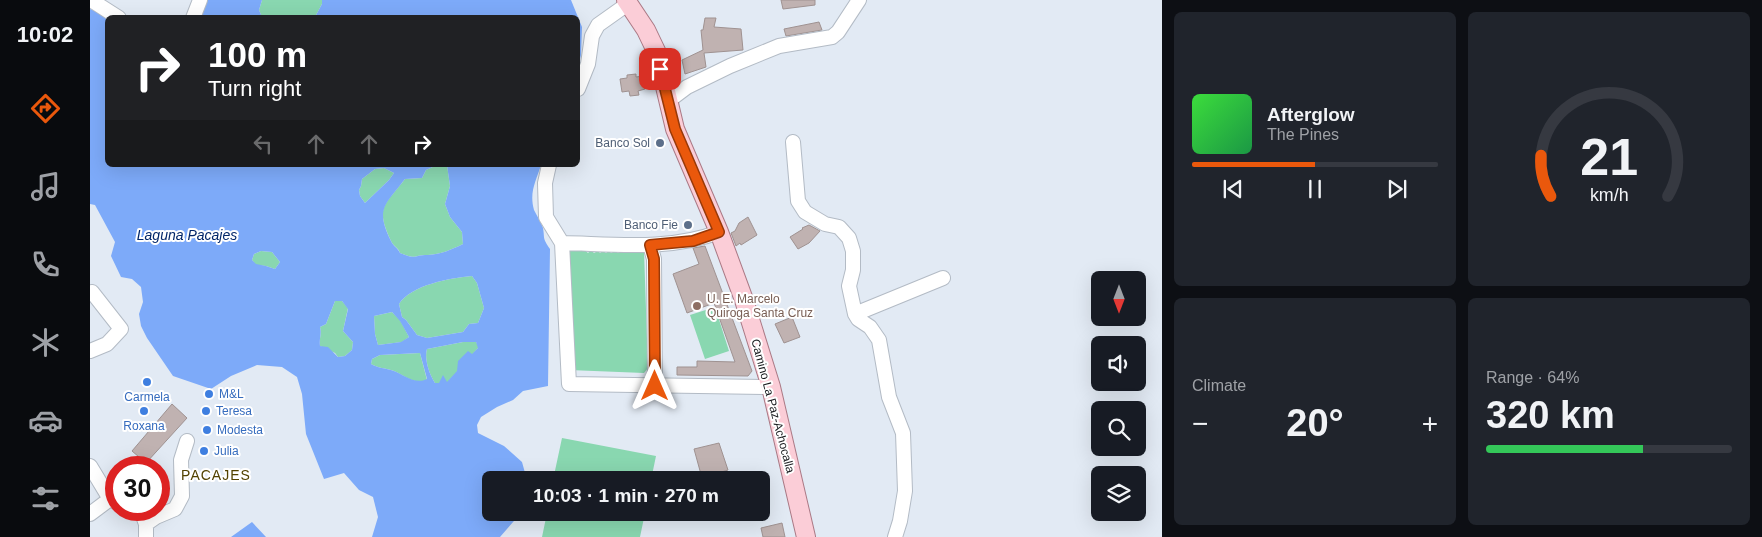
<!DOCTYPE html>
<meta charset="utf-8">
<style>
:root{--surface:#171b24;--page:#20242c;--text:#f1f3f6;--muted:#9ea1a6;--line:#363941;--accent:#ea580c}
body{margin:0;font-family:Arial,sans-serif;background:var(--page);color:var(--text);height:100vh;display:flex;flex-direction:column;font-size:19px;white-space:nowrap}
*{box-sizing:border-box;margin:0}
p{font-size:16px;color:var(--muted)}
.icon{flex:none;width:28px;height:28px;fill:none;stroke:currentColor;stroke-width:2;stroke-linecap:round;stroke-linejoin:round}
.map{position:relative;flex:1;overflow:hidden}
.panel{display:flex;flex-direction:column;gap:12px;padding:12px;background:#0d0f14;width:600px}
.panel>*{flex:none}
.hud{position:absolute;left:15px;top:15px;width:475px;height:152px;border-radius:8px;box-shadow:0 5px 20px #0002;background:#202124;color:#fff;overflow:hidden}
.needle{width:32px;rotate:180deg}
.tools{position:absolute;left:1001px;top:271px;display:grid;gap:10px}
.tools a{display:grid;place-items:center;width:55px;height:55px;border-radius:8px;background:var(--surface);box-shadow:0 5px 20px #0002;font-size:25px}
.speed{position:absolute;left:15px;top:456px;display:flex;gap:10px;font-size:25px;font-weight:700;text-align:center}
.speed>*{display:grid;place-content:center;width:65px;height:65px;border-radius:50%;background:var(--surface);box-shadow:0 5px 20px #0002;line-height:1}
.speed .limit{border:8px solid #d22;background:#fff;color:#111}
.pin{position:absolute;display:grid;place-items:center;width:42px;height:42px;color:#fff;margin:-21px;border-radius:10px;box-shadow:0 2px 8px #0006}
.me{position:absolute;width:55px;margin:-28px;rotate:0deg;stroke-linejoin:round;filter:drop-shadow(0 0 4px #0008)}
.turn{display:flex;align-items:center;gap:18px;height:105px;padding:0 20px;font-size:22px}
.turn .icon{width:65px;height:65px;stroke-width:2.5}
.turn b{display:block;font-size:35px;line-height:42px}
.lanes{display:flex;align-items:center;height:48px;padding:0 20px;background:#0003;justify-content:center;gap:25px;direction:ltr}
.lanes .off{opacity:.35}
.big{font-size:38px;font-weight:600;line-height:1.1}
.panel .tile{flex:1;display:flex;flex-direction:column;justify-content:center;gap:8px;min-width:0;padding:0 18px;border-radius:8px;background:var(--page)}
.panel .dial{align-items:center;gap:0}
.dial svg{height:130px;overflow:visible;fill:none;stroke:var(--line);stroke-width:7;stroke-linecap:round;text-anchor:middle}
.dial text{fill:var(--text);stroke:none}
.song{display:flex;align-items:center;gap:15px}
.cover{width:60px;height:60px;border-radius:8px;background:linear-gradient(135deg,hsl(120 70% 55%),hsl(140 70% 35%))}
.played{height:5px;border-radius:2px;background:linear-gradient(90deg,var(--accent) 50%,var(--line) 50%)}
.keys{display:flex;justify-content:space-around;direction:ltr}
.heat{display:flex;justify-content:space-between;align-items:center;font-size:28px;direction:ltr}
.charge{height:8px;border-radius:4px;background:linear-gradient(90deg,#34c759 64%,var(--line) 0)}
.panel .tiles{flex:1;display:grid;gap:12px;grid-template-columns:repeat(2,1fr)}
.trip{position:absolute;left:392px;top:471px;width:288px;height:50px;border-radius:8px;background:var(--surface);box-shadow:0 5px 20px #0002;font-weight:600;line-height:50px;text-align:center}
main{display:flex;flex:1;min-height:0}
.menu{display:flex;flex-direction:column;width:90px;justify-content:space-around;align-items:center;background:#090b0e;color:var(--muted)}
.menu .icon{width:35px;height:35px}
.menu .on{color:var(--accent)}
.menu b{font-size:22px;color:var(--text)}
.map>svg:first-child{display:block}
.green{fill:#89d7b0}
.water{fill:#7daaf9;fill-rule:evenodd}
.building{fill:#c0b2b1;stroke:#9f9291}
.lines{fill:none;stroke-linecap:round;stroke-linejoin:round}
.minor-casing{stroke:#b3bbc5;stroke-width:16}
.major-casing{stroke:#aa7985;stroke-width:20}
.minor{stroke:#fff;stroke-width:14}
.major{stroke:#fbcdd7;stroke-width:18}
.route-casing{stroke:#983908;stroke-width:12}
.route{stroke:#ea580c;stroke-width:9}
.service-dot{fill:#5c6f8a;stroke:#fff;stroke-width:2}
.education-dot{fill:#8d6e63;stroke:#fff;stroke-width:2}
.shop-dot{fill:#3f7fe0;stroke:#fff;stroke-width:2}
.labels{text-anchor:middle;stroke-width:4;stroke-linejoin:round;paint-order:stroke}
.service-label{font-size:12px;fill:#4e5e75;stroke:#fff;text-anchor:end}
.education-label{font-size:12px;fill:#785e54;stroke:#fff;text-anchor:start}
.shop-label{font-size:12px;fill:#366cbe;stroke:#fff;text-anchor:start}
.street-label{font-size:12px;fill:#181b1e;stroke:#fff}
.water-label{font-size:14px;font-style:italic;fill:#022669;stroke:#fff}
.neighbourhood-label{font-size:14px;letter-spacing:1px;fill:#524200;stroke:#fff}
</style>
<main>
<nav class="menu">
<b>10:02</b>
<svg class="icon on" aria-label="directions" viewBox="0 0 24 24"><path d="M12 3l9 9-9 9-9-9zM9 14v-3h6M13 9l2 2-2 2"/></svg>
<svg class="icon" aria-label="music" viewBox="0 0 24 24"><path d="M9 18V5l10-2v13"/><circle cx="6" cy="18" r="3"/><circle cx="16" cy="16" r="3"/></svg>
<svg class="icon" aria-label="phone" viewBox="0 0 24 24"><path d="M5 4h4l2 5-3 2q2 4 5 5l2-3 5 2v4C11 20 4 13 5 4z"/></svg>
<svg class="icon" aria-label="climate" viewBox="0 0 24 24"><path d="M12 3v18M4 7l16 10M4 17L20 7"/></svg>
<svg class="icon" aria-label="car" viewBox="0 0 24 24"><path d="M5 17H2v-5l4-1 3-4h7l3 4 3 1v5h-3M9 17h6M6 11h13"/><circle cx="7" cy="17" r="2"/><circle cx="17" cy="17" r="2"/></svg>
<svg class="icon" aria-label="filters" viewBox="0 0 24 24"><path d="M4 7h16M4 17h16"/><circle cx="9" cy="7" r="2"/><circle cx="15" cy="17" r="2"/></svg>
</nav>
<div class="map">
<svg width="1072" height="537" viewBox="0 0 1072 537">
<rect width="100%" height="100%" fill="#e2eaf4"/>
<path class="green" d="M 172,0 L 232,0 L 232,4 L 225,17 L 172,17 L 169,10 Z
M 347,165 L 357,165 L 360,186 L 355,204 L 360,217 L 372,232 L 373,244 C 361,250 351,254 338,255 C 323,255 327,260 310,253 C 308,247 303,246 301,241 C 285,207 294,206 315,179 L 332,178 L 336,170 Z
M 294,168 L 304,173 L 299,180 L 275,203 L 270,196 L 269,190 L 271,186 L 272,179 L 285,169 Z
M 490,246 L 498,253 L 501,250 L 504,253 L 508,251 L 510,253 L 513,251 L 516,253 L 519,251 L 521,253 L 525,251 L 528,253 L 532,251 L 535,253 L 541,247 L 554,251 L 558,368 L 554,373 L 479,370 L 479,247 Z
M 171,251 L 182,252 L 190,262 L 185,269 L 176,266 L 166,265 L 162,260 L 164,254 Z
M 382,276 L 387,283 L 394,308 L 388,323 L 379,324 L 373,332 L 337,338 L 327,335 L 316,320 L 312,317 L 309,304 C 321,285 360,278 382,276 Z
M 245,301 L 252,301 L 258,308 L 253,331 L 263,342 L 262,350 L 255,356 L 248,357 L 245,353 L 230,346 C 229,338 232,334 230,327 L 236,324 Z
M 625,307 L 639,351 L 615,359 L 600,315 Z
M 302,312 L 310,320 L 319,337 L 312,342 L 288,345 L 285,334 L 284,316 Z
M 373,342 L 386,342 L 389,347 L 357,383 L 345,383 C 339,374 334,358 337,349 Z
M 330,353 L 337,380 C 325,385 315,376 304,371 C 296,368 287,368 281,364 L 282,359 L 290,355 Z
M 472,438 L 566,456 L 561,480 L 463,480 Z
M 457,513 L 457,512 L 555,513 L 550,537 L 452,537 Z"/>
<path class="water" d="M 118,0 L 172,0 L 169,10 L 172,17 L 109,18 L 110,11 Z
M 232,0 L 481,0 L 492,27 L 491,55 L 488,67 L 488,18 L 225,17 L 232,4 Z
M 0,9 L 15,15 L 18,17 L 18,165 L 347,165 L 336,170 L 332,178 L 315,179 C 295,205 285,209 301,241 C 303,246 308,248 310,253 C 327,260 323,255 338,255 C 351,254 361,250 373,244 L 372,232 L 360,217 L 355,204 L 360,186 L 357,165 L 451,165 C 446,181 439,192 444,210 C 447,216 451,222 453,228 C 455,240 452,237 460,249 L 458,386 L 433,391 L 423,400 L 407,407 L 391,417 L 387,425 L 388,433 L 414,446 L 432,462 L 437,480 L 401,480 L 401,512 L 431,513 L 410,537 L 282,537 L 288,517 L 283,497 L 269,490 L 254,473 L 234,479 L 216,434 L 212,394 L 207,377 L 192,367 L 167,365 L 141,376 L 121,389 L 83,376 L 57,338 L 51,326 L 49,314 L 53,302 L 51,287 L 42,279 L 31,277 L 21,256 L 25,242 L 5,205 L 0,204 ZM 294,168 L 304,173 L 299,180 L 275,203 L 270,196 L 269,190 L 271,186 L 272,179 L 285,169 ZM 171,251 L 182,252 L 190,262 L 185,269 L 176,266 L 166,264 L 162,260 L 164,254 ZM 382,276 L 387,283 L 394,308 L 388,323 L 379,324 L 373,332 L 337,338 L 327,335 L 316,320 L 312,317 L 309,304 C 321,285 360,278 382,276 ZM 245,301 L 252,301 L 258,309 L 253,331 L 263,342 L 262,350 L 255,356 L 248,357 L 238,347 L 230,346 C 229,338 232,334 230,327 L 236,324 ZM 302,312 L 310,321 L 319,337 L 311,342 L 288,345 L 285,334 L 284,316 ZM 373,342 L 386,342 L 388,348 L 382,354 L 378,351 L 368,361 L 367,371 L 357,382 L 353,375 L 349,383 L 345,383 C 339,374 334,358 337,349 ZM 330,353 L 337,379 C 325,385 314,375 304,371 C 296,368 287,368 281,364 L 282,359 L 290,355 Z
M 162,522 L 176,537 L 141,537 Z"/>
<path class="building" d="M 691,0 L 725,0 L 725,5 L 693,9 Z
M 615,18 L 626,18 L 624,27 L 651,29 L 653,50 L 614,53 L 616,67 L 595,74 L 592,60 L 613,50 L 611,30 L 613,30 Z
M 729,22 L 732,30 L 696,36 L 694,29 Z
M 546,74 L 546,77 L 553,76 L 555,89 L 548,91 L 549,95 L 540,96 L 539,91 L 532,92 L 530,79 L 537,78 L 537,75 Z
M 658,217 L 667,235 L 651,245 L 650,243 L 646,246 L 641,233 L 645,231 L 649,223 Z
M 719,225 L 730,231 L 719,243 L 708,249 L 700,237 L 713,229 L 712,228 Z
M 615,246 L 662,371 L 658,376 L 587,375 L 587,367 L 607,367 L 607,361 L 645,362 L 624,303 L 597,313 L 583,274 L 609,264 L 603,248 Z
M 702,317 L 710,337 L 694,343 L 685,324 Z
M 82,404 L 97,418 L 56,463 L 42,451 Z
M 629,443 L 638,470 L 612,478 L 604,449 Z
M 692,523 L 695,537 L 673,537 L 671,528 Z"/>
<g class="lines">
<g class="minor-casing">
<path id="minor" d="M 1,0 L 29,18
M 103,18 L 110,0
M 488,89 L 498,64 L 502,36 L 508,25 L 539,3
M 577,102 L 597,87 L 640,66 L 689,46 L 742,37 L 748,32 L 769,0
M 703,142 L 708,201 L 715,212 L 735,224 L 749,227 L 759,238 L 763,251 L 763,270 L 759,286 L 765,314 L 768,319 L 780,327 L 789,340 L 799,397 L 813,433 L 815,491 L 810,521 L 805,537
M 459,165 L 455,183 L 456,217 L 472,243 L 479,384 L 681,387
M 472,243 C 523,244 580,251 629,232
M 560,245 L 564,259 L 565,386
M 765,314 L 853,278
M 0,351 L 17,344 L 31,329 L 2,292
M 0,466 L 20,499 L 26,502
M 45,510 L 52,513 L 56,524 L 56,537
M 0,514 L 20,499
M 56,524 L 66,517 L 85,509 L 92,496 L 91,460 L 97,441"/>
</g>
<g class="major-casing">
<path id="major" d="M 536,0 L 556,30 L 567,53 L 585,129 L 629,232 L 654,300 L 681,387 L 716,537"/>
</g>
<use href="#minor" class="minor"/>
<use href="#major" class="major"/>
</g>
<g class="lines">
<g class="route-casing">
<path id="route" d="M 565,386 L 564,259 L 560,245 L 603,241 L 629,232 L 585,129 L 570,69"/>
</g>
<use href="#route" class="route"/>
</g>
<g class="service-dot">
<circle cx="570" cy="143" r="5"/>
<circle cx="598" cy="225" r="5"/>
</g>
<circle class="education-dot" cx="607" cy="306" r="5"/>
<g class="shop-dot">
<circle cx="57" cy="382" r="5"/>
<circle cx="119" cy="394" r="5"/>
<circle cx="54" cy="411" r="5"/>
<circle cx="116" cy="411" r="5"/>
<circle cx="117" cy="430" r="5"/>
<circle cx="114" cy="451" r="5"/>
</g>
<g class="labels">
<g class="service-label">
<text x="560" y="147">Banco Sol</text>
<text x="588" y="229">Banco Fie</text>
</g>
<g class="education-label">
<text x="617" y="303">U. E. Marcelo<tspan x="617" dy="14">Quiroga Santa Cruz</tspan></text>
</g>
<g class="shop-label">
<text x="129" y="398">M&amp;L</text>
<text x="57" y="401" text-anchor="middle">Carmela</text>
<text x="126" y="415">Teresa</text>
<text x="54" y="430" text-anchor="middle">Roxana</text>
<text x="127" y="434">Modesta</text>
<text x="124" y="455">Julia</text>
</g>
<g class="street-label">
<text transform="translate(683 406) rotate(75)" y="4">Camino La Paz-Achocalla</text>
</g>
<g class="water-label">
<text x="97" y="240">Laguna Pacajes</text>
</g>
<g class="neighbourhood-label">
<text x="126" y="480">PACAJES</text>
</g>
</g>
</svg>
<div class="tools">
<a><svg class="needle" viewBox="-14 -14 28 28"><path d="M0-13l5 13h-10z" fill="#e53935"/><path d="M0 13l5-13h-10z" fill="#9ea1a6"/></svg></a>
<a><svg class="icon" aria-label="sound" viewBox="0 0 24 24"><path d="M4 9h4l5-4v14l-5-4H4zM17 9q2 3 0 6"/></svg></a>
<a><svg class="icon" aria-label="search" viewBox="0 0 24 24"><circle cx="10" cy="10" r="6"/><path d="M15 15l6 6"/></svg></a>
<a><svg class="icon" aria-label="layers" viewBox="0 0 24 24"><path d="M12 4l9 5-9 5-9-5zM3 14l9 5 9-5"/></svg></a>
</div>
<div class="speed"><div class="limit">30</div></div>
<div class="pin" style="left:570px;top:69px;background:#d93025"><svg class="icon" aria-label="arrive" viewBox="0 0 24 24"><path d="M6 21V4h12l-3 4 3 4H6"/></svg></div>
<svg class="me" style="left:565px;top:386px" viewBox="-20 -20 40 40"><path d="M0-17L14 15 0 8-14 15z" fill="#ea580c" stroke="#fff" stroke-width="4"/></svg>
<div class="trip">10:03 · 1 min · 270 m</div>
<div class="hud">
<div class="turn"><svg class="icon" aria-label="right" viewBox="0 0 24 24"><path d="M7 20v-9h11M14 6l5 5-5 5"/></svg><div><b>100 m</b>Turn right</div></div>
<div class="lanes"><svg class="icon off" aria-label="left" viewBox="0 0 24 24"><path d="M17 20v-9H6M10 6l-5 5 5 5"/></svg><svg class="icon off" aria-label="ahead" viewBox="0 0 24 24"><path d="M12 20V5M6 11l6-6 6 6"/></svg><svg class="icon off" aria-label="ahead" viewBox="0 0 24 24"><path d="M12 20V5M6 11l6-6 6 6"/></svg><svg class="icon" aria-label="right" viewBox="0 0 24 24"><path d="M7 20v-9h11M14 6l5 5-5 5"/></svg></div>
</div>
</div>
<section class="panel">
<div class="tiles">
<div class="tile">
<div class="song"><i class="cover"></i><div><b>Afterglow</b><p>The Pines</p></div></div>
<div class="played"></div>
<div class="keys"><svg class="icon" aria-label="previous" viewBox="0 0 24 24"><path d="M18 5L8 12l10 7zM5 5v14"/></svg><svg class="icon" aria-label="pause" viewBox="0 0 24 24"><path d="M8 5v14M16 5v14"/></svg><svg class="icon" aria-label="next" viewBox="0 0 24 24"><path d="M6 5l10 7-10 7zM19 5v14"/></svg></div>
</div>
<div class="tile dial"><svg viewBox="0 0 100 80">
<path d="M14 69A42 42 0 1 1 86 69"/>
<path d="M14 69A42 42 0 0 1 8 44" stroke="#ea580c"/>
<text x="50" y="56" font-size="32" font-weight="700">21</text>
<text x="50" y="72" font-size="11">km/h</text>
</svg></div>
<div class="tile"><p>Climate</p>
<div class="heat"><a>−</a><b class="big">20°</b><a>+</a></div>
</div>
<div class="tile"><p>Range · 64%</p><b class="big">320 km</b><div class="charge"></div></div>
</div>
</section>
</main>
